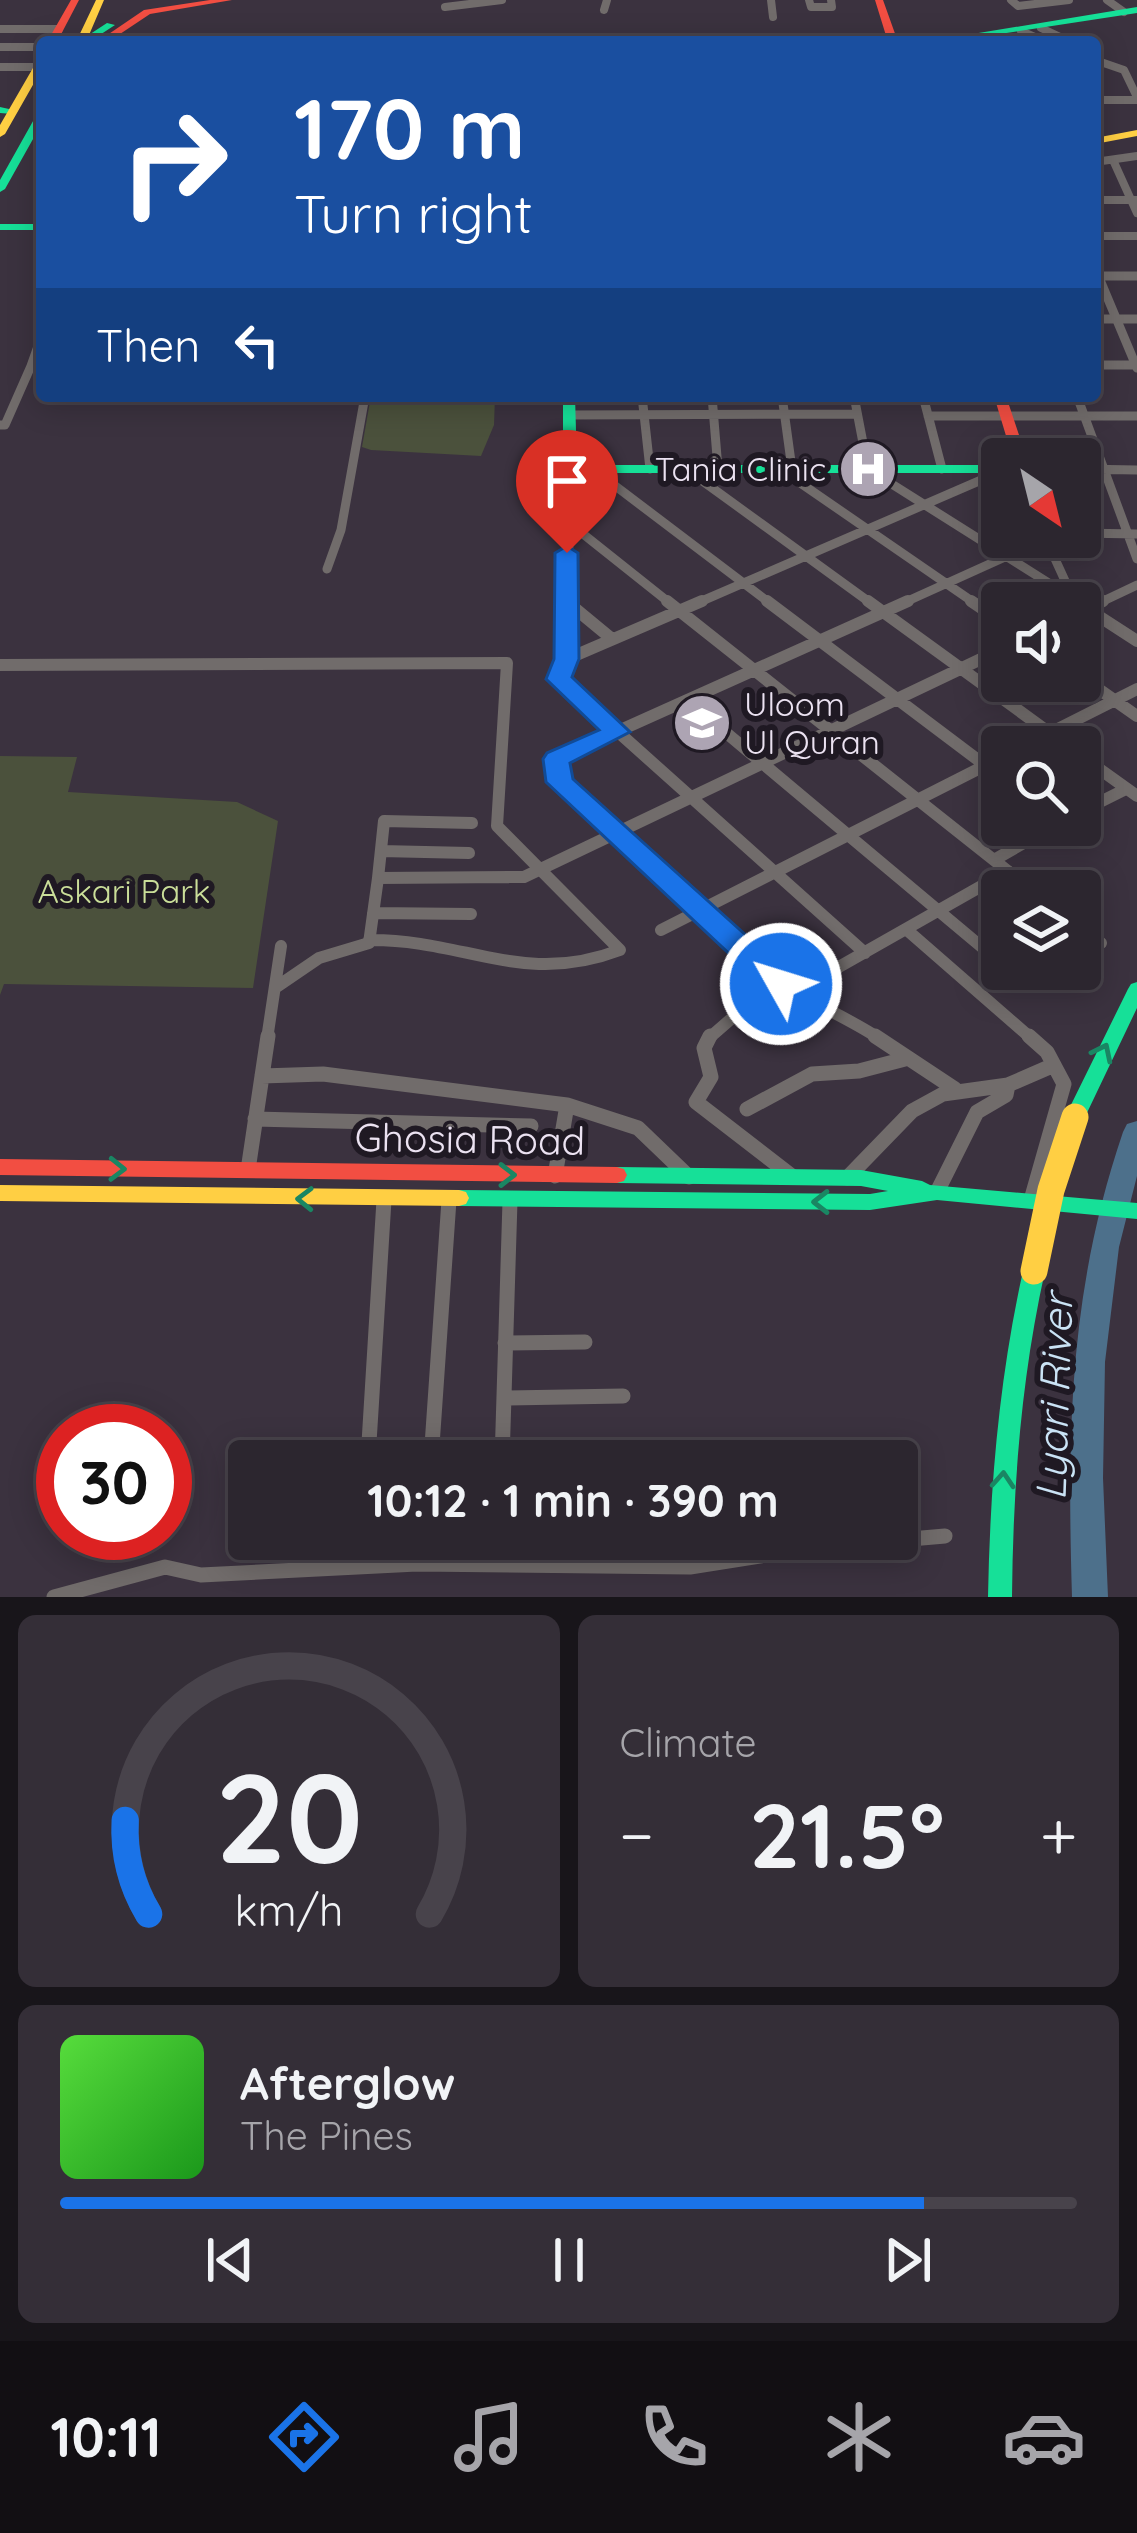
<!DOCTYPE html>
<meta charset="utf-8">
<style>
:root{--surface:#2c262f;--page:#342e37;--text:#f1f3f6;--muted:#a6a5aa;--line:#48434b;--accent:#1a73e8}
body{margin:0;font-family:Quicksand,sans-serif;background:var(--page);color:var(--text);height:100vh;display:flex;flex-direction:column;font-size:45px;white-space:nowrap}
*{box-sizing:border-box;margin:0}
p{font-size:39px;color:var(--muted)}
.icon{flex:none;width:66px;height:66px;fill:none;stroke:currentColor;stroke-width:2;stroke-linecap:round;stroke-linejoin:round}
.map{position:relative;height:1597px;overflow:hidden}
.drawer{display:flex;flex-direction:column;gap:18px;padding:18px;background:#18151a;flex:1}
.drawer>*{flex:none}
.hud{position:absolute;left:36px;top:36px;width:1065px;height:366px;border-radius:12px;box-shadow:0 6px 30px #0003,0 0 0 3px var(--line);background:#1a4fa0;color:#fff;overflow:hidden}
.needle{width:78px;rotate:145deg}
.fabs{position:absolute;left:981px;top:438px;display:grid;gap:24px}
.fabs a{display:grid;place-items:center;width:120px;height:120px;border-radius:12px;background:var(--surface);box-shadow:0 6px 30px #0003,0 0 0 3px var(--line);font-size:60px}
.speed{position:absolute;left:36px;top:1404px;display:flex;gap:24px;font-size:60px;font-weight:700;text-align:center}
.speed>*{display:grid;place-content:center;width:156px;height:156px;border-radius:50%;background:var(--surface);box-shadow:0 6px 30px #0003,0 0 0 3px var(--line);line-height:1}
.speed .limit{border:18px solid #d22;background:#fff;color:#111}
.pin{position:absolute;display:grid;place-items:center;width:102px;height:102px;color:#fff;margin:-123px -51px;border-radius:50% 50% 50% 0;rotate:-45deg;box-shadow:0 0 12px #0007}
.pin .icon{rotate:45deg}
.me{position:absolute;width:132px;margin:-66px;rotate:309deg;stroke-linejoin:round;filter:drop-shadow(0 0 9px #0008)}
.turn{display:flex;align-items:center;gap:42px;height:252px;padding:0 60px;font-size:54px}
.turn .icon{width:156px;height:156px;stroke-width:2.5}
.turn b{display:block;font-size:84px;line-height:102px}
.then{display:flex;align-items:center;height:114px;padding:0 60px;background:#0003;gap:24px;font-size:45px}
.big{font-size:90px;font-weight:700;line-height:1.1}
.drawer .card{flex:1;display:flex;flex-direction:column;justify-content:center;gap:18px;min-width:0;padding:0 42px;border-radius:18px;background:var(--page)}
.drawer .dial{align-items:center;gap:0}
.dial svg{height:312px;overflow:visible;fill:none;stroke:var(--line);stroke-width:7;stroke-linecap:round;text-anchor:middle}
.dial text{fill:var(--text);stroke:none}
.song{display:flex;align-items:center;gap:36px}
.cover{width:144px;height:144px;border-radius:18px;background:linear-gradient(135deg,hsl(110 70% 55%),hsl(120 70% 35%))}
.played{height:12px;border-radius:6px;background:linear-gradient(90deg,var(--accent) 85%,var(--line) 85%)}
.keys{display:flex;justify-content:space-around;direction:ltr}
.heat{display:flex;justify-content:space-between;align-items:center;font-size:66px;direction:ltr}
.drawer .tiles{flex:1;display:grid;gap:18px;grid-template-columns:1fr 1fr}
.card:last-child{grid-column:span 2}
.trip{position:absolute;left:228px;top:1440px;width:690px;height:120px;border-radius:12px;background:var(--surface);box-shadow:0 6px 30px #0003,0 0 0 3px var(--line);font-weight:700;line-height:120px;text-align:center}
.dock{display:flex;height:192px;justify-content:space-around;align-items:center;background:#120f13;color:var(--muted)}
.dock .icon{width:84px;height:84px}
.dock .on{color:var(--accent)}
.dock b{font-size:54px;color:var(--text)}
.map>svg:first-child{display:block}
.green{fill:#4b513c}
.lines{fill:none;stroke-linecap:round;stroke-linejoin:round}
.river{fill:#4d708b;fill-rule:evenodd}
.street-far3{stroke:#716c6b;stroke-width:8}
.street-far2{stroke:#716c6b;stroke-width:9}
.street-far1{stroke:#716c6b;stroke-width:12}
.street{stroke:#716c6b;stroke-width:15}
.fast{fill:#16e098;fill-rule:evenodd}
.slow{fill:#ffcf43;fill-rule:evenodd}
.jam{fill:#f24e42;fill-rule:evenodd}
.slow-bridge{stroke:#ffcf43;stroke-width:27}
.oneway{stroke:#1a8663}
.route{fill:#1a73e8;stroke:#114b97;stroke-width:3}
.labels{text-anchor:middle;stroke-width:12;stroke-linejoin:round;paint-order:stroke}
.poi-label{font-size:33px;fill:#ebe2f1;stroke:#1f1923;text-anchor:end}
.park-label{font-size:33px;fill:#cade99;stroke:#1f1923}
.near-street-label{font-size:39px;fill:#ebe2f1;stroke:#1f1923}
.near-water-label{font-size:42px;font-style:italic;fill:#cae3f5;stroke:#1f1923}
</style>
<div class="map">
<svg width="1137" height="1597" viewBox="0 0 1137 1597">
<rect width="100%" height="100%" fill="#3b323f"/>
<path class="green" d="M 371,396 L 495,396 L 494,425 L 481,456 L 371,450 L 362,447 Z
M 0,756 L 77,757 L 68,792 L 237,802 L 278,821 L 253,988 L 4,984 L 0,995 Z"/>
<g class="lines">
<path class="river" d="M 1137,1121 L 1137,1176 L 1119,1247 L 1105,1362 L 1103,1478 L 1108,1597 L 1072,1597 C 1067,1431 1069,1291 1123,1132 L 1127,1124 Z"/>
<path class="street-far3" d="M 771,0 L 773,17
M 809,0 L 811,7 L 832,7 L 831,0
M 1011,0 L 1018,6 L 1069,0
M 1107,0 L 1124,12
M 445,7 L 502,0
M 604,10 L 607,0
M 1041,28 L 1071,42
M 0,29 L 59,29
M 1021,31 L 1046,42
M 0,47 L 42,47
M 1095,60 L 1124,70 L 1137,97
M 0,67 L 39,67
M 1095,100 L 1137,100
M 1113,160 L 1137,213
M 1095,162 L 1137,156
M 1095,200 L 1136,200
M 1095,236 L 1137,236"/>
<path class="street-far2" d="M 1095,268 L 1137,368
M 1096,276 L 1137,276
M 1095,319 L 1137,319
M 1095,365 L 1137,365
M 31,366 L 42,335
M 642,396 L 650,469
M 712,396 L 718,469
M 782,396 L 792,469
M 854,396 L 868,469 L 1074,599
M 923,396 L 942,469
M 1077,396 L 1137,559
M 569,415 L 857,414
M 928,416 L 1137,416
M 0,425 L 5,425 L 31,366 L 42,366
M 593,469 L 771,604
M 686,469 L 872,604
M 780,469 L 976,604
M 1080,469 L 1137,470
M 568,522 L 671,604
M 1080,533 L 1137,534
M 1045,537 L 1072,596
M 327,569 L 341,530 L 365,396
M 568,604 L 570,469
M 695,604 L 1002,471
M 901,604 L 1045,539
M 1097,604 L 1137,585"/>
<path class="street-far1" d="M 566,601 L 612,639
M 568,601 L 567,659 L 559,679 L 865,953
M 667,601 L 1033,891
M 767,601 L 1002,778
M 868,601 L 1069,747
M 971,601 L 1002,622
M 1080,604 L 1137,641
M 1084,610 L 1103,601
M 567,659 L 702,601
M 0,665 L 507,663 L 497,826 L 620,950 C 523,987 465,939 369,940
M 1080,676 L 1137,716
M 687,700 L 1002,964
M 1022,747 L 1137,689
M 1080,755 L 1137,796
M 1080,812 L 1126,789
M 381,851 L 469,853
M 994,860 L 1055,825
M 378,878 L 384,821 L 472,823
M 373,913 L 471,914
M 1080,927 L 1101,943
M 661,930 L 1002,757
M 907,930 L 1032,1039
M 837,968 L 1008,871
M 1008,969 L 1028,985
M 275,988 L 319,958 L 369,943 L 378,878 L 524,877 L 1002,649
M 267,1039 L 281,946
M 708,1039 L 747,1005 L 749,959
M 880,1039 C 841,1013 799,999 762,970 C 691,917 625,843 560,782 L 556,759 L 908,601"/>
<path class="street" d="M 710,1036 L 704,1048 L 711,1077 L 696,1102 L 793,1177
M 875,1036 L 955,1089
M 1029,1036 L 1047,1052 L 1064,1084 L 1031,1200
M 262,1076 L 323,1074 L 567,1105 L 638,1128 L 689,1177
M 747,1109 L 812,1074 L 859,1071 L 905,1059
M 255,1119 L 531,1126
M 248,1170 L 268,1036
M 555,1176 L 567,1105
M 847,1178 L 912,1111 L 943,1094 L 1008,1085 L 1054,1065
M 937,1192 L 977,1112 L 1006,1095 L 1008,1085
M 384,1200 L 368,1459 L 660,1459
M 505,1343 L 585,1342
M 504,1398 L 623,1396
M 431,1460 L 449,1200
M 502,1461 L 510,1201
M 498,1563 L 499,1539
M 54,1597 L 165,1567 L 201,1575 L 417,1564 L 690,1567 L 818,1547 L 945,1536"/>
<path class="fast" d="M 1137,7 L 1137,13 L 947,42 L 924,42 Z
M 107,23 L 115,25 L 89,42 L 78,42 Z
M 0,107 L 18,111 L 13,114 L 0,113 Z
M 42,111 L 42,123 L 5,189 L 0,192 L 0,180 L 37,114 Z
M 0,224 L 42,224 L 42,230 L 0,230 Z
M 563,396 L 575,396 L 577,465 L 1002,465 L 1002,473 L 570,473 L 563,469 Z
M 1137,982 L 1137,1008 L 1085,1117 L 1082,1122 L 1075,1125 L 1068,1122 L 1065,1117 L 1128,989 L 1131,984 Z
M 617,1167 L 861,1170 L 922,1181 L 930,1185 L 1137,1203 L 1137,1219 L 937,1200 L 870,1210 L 459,1206 L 452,1204 L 449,1198 L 452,1192 L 459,1190 L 870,1194 L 888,1191 L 861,1186 L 617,1183 L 610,1181 L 607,1175 L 610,1169 Z
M 1034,1262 L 1041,1265 L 1045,1271 C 1021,1379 1013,1487 1012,1597 L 988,1597 C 990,1487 999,1379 1023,1271 L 1027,1265 Z"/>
<path class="slow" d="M 96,0 L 104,0 L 86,42 L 76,42 Z
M 42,58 L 42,69 L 5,134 L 0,137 L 0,125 L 37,61 Z
M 1137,130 L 1137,136 L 1095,144 L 1095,138 Z
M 0,1185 L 459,1190 L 466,1192 L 469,1198 L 466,1204 L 459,1206 L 0,1201 Z"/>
<path class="jam" d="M 71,0 L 79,0 L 57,42 L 47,42 Z
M 210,0 L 232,0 L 150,14 L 108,42 L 97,42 L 144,10 Z
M 875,0 L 883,0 L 898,42 L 888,42 Z
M 994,396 L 1006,396 L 1027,459 L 1013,459 Z
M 0,1159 L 617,1167 L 624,1169 L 627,1175 L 624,1181 L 617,1183 L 0,1175 Z"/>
<path class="slow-bridge" d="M 1034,1271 L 1051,1190 L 1075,1117"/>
</g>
<defs><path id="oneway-chevron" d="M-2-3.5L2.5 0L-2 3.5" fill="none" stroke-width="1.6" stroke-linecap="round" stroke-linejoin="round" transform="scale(3)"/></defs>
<g class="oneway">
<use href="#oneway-chevron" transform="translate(1103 1052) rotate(-64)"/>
<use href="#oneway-chevron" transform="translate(117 1169) rotate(1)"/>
<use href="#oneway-chevron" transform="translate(507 1175)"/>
<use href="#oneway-chevron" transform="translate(305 1199) rotate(-179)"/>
<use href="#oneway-chevron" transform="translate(821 1202) rotate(-180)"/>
<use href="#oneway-chevron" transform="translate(1003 1480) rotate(-86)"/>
</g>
<path class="route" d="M 567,546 L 578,553 L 579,659 L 572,677 L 630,732 L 570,763 L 573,779 L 791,976 L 796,984 L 791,992 L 770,992 L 546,782 L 543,759 L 547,753 L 599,730 L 546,679 L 554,659 L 555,553 Z"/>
<defs>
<g id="hospital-disc" transform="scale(3)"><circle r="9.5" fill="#ada4b3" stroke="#1f1923"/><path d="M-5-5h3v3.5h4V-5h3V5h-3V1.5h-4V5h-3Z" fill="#fff"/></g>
<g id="university-disc" transform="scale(3)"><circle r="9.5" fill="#ada4b3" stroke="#1f1923"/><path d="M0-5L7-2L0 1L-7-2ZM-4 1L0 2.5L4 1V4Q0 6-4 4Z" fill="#fff"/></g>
</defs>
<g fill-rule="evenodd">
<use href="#hospital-disc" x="868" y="469"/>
<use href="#university-disc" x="702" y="723"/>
</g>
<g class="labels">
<g class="poi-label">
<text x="826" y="481">Tania Clinic</text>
<text x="744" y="716" text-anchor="start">Uloom<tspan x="744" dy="38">Ul Quran</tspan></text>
</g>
<g class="park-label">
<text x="124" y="903">Askari Park</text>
</g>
<g class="near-street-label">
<text transform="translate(470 1139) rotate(1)" y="14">Ghosia Road</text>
</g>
<g class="near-water-label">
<text transform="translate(1054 1397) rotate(-88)" y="15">Lyari River</text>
</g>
</g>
</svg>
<div class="fabs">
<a><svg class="needle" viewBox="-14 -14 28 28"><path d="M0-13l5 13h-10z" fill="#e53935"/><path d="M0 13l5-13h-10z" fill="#a6a5aa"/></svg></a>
<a><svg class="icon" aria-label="sound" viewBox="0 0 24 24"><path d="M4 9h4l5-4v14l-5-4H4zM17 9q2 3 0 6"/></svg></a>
<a><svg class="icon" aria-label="search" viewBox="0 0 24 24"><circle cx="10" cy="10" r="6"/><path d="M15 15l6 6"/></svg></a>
<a><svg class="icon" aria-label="layers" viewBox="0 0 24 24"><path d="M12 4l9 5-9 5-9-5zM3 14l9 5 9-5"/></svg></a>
</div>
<div class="speed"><div class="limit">30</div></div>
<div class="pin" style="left:567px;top:553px;background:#d93025"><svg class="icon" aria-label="arrive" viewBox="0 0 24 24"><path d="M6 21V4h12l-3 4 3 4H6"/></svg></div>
<svg class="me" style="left:781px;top:984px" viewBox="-20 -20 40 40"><circle r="17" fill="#1a73e8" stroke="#fff" stroke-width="3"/><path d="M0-11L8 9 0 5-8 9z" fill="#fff"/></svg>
<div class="trip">10:12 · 1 min · 390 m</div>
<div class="hud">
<div class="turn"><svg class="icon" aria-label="right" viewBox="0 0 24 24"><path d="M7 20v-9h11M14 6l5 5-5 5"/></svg><div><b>170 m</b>Turn right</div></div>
<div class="then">Then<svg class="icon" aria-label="left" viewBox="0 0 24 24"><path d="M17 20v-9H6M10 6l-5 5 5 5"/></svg></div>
</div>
</div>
<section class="drawer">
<div class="tiles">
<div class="card dial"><svg viewBox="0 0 100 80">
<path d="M14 69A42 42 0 1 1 86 69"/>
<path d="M14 69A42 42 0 0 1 8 45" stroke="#1a73e8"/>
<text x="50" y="56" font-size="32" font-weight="700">20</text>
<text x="50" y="72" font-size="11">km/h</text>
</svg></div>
<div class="card"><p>Climate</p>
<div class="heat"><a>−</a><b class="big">21.5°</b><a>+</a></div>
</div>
<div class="card">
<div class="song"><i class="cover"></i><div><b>Afterglow</b><p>The Pines</p></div></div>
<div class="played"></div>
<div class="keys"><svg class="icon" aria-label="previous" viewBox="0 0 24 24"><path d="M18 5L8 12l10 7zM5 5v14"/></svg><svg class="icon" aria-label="pause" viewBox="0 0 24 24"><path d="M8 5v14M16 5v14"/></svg><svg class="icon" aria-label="next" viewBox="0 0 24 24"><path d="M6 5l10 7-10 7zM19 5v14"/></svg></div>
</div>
</div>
</section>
<nav class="dock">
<b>10:11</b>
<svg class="icon on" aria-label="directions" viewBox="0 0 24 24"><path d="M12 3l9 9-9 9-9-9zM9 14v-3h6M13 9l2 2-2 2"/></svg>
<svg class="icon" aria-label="music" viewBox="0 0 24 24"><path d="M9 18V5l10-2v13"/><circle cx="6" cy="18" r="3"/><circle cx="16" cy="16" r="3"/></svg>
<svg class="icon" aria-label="phone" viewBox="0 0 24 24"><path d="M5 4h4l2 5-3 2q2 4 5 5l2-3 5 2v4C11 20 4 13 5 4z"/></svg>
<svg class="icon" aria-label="climate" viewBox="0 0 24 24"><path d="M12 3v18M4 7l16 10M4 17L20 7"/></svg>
<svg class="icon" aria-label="car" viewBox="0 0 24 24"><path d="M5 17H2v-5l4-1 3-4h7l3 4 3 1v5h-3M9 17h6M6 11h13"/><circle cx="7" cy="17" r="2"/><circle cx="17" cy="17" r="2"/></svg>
</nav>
